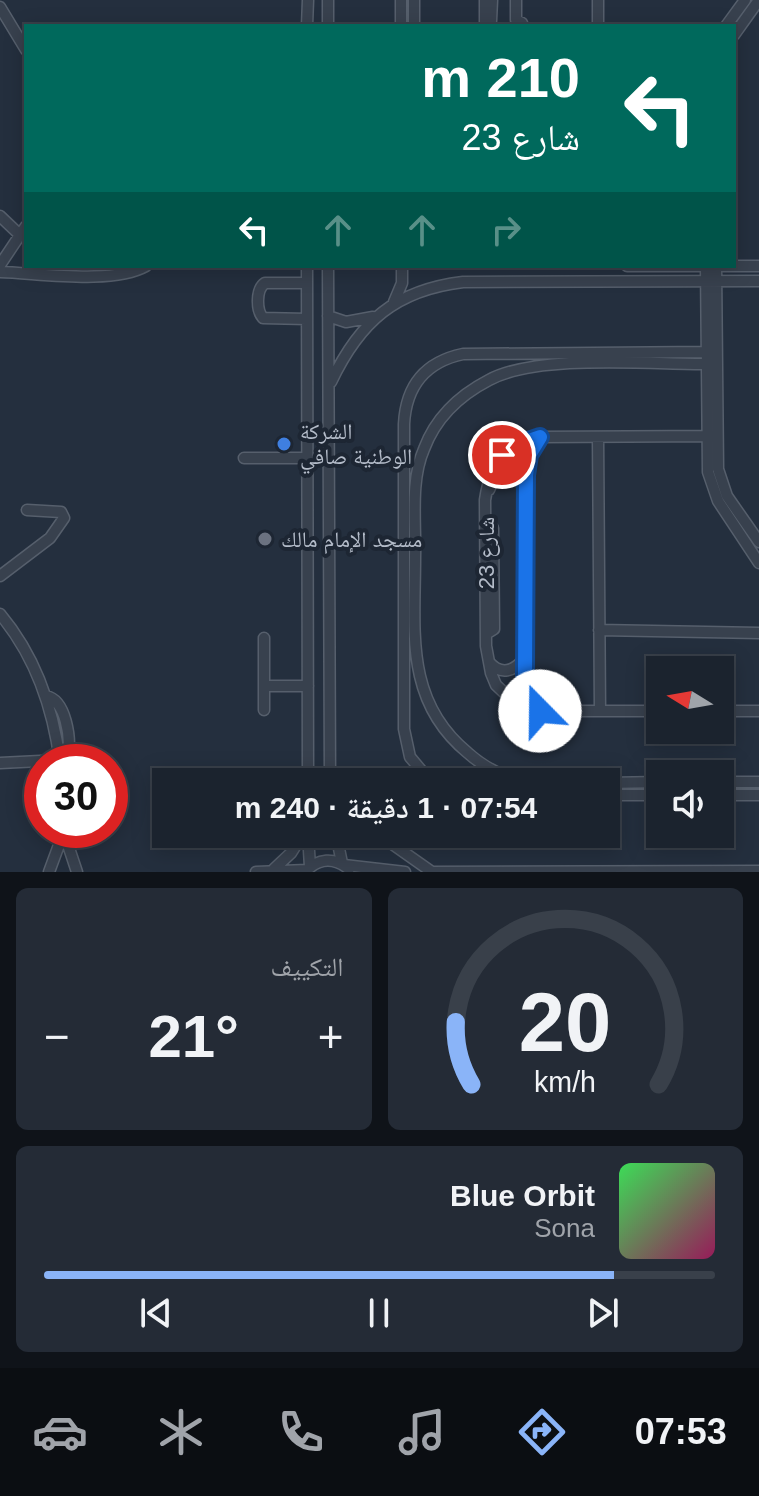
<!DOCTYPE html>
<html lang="ar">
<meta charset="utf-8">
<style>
:root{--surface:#1b232e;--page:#242b36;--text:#f1f3f6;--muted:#a0a4aa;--line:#39404a;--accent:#8ab4f8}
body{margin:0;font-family:Helvetica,"Noto Naskh Arabic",sans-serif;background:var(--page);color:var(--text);direction:rtl;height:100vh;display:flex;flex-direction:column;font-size:30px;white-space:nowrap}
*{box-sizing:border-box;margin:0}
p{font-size:26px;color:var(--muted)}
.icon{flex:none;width:44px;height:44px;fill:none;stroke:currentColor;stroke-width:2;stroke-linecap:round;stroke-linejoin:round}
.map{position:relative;height:872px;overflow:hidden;direction:ltr}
.panel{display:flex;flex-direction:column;gap:16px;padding:16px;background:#0f1319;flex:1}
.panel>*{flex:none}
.top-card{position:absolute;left:24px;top:24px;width:712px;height:244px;border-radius:0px;box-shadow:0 4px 20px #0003,0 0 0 2px var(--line);direction:rtl;background:#00695c;color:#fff;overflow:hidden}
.needle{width:52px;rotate:281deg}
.buttons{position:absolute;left:646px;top:656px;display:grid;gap:16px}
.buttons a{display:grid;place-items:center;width:88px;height:88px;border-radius:0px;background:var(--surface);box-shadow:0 4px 20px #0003,0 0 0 2px var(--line);font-size:40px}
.speed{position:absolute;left:24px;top:744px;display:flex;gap:16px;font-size:40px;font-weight:700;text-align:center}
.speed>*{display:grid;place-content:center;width:104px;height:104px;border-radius:50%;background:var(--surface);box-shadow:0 4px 20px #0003,0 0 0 2px var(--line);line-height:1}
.speed .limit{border:12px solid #d22;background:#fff;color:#111}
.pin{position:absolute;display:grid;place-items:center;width:68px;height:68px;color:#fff;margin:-34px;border:4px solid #fff;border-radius:50%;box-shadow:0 2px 8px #0007}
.me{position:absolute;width:88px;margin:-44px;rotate:338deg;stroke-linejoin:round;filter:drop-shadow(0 0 6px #0008)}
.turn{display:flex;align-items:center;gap:28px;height:168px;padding:0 24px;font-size:36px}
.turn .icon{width:104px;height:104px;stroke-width:2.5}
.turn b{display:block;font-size:56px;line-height:68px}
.lanes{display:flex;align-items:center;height:76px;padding:0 24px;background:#0003;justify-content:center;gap:40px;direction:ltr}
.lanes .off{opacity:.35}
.big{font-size:60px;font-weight:600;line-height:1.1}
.panel .card{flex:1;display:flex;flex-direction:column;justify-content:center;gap:12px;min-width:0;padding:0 28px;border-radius:12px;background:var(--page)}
.panel .dial{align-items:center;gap:0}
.dial svg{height:208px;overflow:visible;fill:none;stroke:var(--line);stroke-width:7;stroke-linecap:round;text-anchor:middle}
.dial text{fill:var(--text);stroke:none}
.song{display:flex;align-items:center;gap:24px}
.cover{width:96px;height:96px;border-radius:12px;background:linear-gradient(135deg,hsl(130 70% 55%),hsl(330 70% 35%))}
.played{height:8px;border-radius:4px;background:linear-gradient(90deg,var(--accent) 85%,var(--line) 85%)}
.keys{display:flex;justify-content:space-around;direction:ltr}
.heat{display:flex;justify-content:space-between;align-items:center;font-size:44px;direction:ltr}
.panel .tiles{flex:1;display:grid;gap:16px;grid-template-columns:1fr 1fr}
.card:last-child{grid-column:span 2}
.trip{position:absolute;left:152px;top:768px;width:468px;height:80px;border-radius:0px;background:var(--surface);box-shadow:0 4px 20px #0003,0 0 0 2px var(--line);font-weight:600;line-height:80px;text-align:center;direction:rtl}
.tab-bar{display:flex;height:128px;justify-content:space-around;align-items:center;background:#0b0e12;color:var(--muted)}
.tab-bar .icon{width:56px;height:56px}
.tab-bar .selected{color:var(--accent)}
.tab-bar b{font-size:36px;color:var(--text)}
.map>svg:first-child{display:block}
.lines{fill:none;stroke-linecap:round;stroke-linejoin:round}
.minor-casing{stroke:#565f6c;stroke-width:13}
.minor{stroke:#38414e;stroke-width:10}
.route-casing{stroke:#114b97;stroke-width:20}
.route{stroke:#1a73e8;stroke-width:14}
.shop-dot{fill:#3f7fe0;stroke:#1d2633;stroke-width:3}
.worship-dot{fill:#6b7280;stroke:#1d2633;stroke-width:3}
.labels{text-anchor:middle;stroke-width:8;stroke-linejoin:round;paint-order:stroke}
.poi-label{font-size:22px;fill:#b4bcc9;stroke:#1d2633;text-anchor:start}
.street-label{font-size:22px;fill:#b4bcc9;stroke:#1d2633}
</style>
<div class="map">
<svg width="759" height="872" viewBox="0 0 759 872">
<rect width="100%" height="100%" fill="#242f3e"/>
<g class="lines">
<g class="minor-casing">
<path id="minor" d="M 328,0 L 328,26
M 414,0 L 414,26
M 516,0 L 516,20 L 522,23
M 598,0 L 598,26
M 0,7 L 26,50
M 485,22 L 491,21 L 492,0
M 307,26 L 308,0
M 401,26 L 401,0
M 485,26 L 485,0
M 726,26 L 745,0
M 734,35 L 759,0
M 0,216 L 21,236
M 0,265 L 26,226
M 307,266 L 308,782
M 328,266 L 330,782
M 627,266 L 759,266
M 706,266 L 708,472 L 718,501 L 759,563
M 716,266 L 718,469 L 727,496 L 759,542
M 0,272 C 39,273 112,285 146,266
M 394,302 L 402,283 L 402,266
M 328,316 L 346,322 L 373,317
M 307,319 L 263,318 C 256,310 256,289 265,283 L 307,283
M 331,382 C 360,321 396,290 463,282 L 759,281
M 598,437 L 600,711
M 244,458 L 306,458
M 489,490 L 492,483 C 504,474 517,475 525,489
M 0,576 L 50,538 L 64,518 L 61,512 L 27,510
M 0,614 C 36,657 53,707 60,762
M 599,630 L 759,633
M 486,634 L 494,629 L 493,528 L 488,524
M 264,638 L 264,710
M 489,662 C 501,676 514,671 524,659
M 264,686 L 308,686
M 540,711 L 530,698 L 525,674 L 526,475 L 529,455 L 540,437
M 660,711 L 540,711 L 515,703 L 496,685 L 491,673 L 486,646 L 485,500 C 490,465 505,444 540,437 L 715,436
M 720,711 L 759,711
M 0,763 L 60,760 L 68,756 C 71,738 66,700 46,696
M 431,782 L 410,757 L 404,729 L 404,424 C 406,386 425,362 463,354 L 706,352
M 533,782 C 509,780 486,769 468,753 C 404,701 415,631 415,557 C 416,522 410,481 424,449 C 436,417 460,395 489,380 C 537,354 648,364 706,364
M 720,782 L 759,782
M 606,783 L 660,782
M 606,795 L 660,795
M 720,795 L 759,795
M 63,830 L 77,872
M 308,834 L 310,867
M 336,834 L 342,863
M 378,834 L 432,872
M 344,865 L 405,872
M 274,869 L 291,853 L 303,834
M 49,872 L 63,834
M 256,872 L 307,870
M 305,872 C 318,858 334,857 349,869
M 429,872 L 759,871"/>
</g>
<use href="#minor" class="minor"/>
</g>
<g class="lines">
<g class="route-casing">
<path id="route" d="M 502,455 L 514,446 L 540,437 L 529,455 L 526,475 L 525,674 L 527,691 L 540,711"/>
</g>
<use href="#route" class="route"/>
</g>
<circle class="shop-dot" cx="284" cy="444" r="8"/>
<circle class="worship-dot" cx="265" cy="539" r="8"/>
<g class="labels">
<g class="poi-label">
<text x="300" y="439">الشركة<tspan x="300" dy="25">الوطنية صافي</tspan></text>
<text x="281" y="547">مسجد الإمام مالك</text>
</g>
<g class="street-label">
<text transform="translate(486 553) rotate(-90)" y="8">شارع 23</text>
</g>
</g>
</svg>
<div class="buttons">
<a><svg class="needle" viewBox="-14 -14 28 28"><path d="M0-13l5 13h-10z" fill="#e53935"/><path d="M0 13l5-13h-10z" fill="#a0a4aa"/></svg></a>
<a><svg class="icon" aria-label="sound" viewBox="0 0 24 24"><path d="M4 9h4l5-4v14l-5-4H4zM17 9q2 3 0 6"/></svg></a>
</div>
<div class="speed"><div class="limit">30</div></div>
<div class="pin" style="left:502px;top:455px;background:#d93025"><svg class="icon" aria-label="arrive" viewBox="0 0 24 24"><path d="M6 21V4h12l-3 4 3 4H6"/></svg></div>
<svg class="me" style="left:540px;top:711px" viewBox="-20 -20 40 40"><circle r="19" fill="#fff"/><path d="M0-13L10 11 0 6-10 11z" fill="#1a73e8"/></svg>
<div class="trip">07:54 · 1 دقيقة · 240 m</div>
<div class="top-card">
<div class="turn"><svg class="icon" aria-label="left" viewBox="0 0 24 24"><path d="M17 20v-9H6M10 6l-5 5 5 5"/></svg><div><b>210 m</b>شارع 23</div></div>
<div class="lanes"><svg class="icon" aria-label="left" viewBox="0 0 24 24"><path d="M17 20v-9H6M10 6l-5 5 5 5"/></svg><svg class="icon off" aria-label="ahead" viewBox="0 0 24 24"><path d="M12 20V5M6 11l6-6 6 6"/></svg><svg class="icon off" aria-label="ahead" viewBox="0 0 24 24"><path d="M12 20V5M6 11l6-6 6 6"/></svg><svg class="icon off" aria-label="right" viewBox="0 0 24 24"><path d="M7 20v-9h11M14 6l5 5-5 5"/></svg></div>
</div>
</div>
<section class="panel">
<div class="tiles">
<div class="card dial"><svg viewBox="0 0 100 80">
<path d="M14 69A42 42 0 1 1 86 69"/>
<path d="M14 69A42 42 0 0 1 8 45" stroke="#8ab4f8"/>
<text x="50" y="56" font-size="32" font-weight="700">20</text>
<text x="50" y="72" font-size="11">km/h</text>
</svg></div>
<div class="card"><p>التكييف</p>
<div class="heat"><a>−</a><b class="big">21°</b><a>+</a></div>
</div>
<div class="card">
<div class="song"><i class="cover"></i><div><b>Blue Orbit</b><p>Sona</p></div></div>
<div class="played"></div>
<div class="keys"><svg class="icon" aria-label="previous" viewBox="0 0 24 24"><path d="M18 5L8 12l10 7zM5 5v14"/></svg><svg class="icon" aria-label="pause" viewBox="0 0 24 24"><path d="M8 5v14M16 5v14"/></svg><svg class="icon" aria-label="next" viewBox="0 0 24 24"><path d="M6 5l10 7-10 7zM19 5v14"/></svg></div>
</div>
</div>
</section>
<nav class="tab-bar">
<b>07:53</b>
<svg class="icon selected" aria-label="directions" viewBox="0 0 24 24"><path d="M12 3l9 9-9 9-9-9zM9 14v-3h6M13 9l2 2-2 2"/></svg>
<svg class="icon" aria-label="music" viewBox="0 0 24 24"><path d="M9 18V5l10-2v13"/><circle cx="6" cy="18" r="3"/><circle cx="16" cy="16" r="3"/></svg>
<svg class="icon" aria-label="phone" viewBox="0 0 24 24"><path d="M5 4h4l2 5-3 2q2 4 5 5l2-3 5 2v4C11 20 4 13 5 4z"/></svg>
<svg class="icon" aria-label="climate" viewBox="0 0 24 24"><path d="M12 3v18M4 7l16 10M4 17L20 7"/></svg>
<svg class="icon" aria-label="car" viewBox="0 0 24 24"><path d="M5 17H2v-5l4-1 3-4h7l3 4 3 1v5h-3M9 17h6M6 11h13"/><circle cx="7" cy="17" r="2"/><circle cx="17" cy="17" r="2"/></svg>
</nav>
